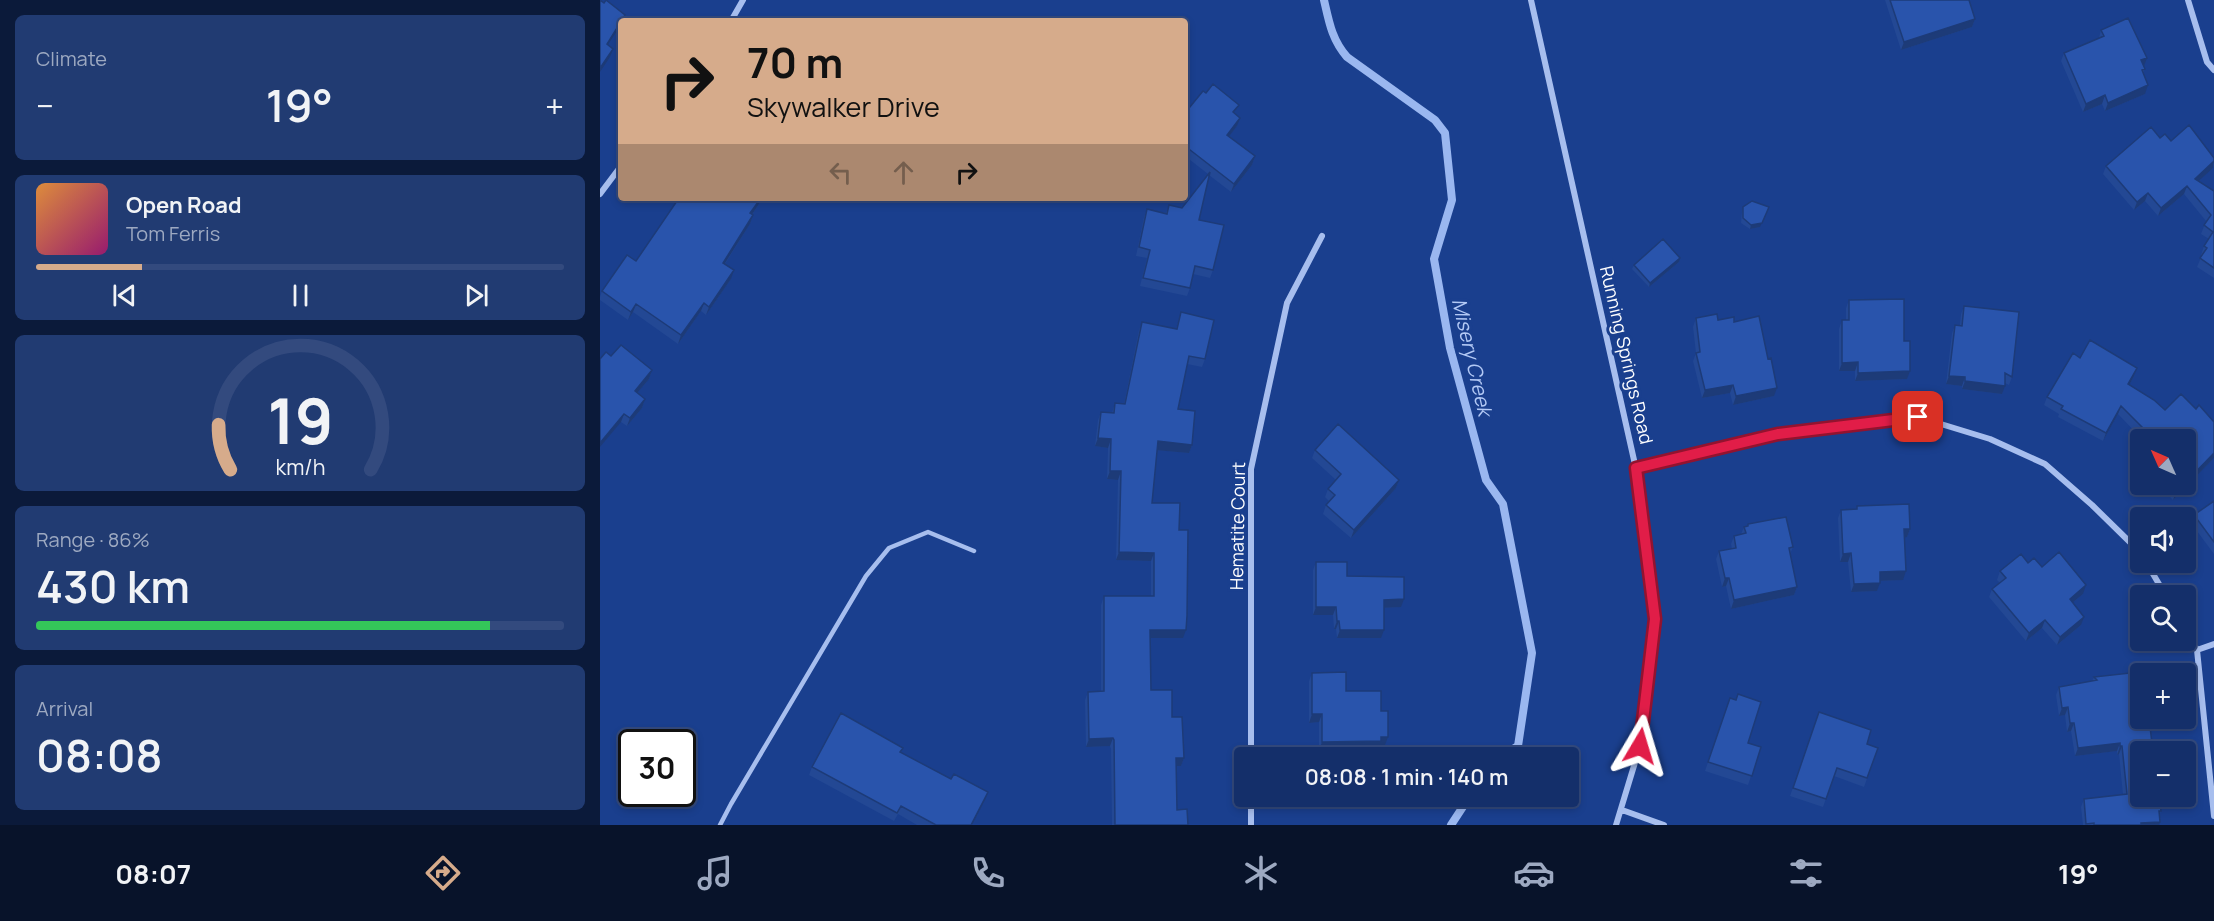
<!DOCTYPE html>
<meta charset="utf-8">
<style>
:root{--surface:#142f6a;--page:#213b72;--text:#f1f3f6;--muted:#9da9c1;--line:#334a7e;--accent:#d6ab8b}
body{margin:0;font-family:Manrope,sans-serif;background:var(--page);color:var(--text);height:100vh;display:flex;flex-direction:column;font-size:22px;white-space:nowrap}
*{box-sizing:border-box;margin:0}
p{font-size:20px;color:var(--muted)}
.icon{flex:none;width:33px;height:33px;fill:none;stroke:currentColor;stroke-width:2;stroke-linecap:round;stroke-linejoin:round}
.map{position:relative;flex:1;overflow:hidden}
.panel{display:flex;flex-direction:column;gap:15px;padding:15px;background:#0b1a3a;width:600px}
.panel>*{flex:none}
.top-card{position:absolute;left:18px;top:18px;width:570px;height:183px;border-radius:6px;box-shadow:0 3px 9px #0003,0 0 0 2px var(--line);background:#d6ab8b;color:#111;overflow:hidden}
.needle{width:39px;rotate:315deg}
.tools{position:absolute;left:1530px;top:429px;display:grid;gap:12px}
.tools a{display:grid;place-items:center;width:66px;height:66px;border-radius:6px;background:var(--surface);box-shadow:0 3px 9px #0003,0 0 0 2px var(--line);font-size:30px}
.speed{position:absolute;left:18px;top:729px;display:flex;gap:12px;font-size:30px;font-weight:700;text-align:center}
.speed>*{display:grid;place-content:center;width:78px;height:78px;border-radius:50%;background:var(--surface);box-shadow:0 3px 9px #0003,0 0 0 2px var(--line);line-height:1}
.speed .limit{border:3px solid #111;border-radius:9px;background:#fff;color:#111}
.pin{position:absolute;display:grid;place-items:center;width:51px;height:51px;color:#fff;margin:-26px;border-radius:12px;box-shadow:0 3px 9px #0006}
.me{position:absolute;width:66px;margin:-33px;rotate:7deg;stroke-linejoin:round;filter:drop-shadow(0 0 4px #0008)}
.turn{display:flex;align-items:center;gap:21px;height:126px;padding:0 30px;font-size:27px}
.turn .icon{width:78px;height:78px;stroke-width:2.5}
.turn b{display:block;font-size:42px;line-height:51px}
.lanes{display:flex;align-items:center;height:57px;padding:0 30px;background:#0003;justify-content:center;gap:30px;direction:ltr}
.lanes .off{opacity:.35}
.big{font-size:45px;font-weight:600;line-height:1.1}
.panel .tile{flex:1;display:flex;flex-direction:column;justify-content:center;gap:9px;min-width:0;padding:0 21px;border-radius:9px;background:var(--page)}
.panel .dial{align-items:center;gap:0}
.dial svg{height:156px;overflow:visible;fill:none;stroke:var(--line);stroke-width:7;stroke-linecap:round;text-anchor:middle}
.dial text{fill:var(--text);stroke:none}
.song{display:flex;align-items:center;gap:18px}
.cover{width:72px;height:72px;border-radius:9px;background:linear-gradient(135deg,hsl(30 70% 55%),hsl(320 70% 35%))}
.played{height:6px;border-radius:3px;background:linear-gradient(90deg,var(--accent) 20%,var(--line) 20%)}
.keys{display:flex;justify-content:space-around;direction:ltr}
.heat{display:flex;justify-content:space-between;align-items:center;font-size:33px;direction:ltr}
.charge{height:9px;border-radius:4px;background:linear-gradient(90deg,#34c759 86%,var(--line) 0)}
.trip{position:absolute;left:634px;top:747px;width:345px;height:60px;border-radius:6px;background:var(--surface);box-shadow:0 3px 9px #0003,0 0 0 2px var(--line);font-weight:600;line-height:60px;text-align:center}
.menu{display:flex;height:96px;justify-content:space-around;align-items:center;background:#08132a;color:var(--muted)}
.menu .icon{width:42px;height:42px}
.menu .current{color:var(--accent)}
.menu b{font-size:27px;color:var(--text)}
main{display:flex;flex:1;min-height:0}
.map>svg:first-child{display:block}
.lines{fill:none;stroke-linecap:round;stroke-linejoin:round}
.stream{stroke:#9ab7f0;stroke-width:8}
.lane{stroke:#a7beee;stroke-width:4.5}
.street{stroke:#a7beee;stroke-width:6}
.wall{fill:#234894}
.shaded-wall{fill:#1d3b78}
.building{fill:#2954ac;stroke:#1d3b78;stroke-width:1.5}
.route-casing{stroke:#92132f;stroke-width:15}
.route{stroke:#e11d48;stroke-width:10}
.labels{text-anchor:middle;stroke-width:6;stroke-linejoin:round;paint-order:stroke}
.street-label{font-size:18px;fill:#fff;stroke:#1a3f8e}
.water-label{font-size:20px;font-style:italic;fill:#b3c9f5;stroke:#1a3f8e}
</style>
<main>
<section class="panel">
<div class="tile"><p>Climate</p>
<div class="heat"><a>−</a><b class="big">19°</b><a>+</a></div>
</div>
<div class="tile">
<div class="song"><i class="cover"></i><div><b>Open Road</b><p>Tom Ferris</p></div></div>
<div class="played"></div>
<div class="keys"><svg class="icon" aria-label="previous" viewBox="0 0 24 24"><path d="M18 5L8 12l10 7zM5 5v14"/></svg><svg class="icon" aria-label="pause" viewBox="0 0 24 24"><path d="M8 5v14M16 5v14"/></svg><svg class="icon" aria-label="next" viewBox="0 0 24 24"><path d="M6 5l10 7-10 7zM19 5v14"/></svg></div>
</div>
<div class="tile dial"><svg viewBox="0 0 100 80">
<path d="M14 69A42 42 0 1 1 86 69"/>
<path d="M14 69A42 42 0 0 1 8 46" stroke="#d6ab8b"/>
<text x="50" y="56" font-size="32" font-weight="700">19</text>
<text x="50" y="72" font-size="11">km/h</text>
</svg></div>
<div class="tile"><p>Range · 86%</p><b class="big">430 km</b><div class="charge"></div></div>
<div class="tile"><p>Arrival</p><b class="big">08:08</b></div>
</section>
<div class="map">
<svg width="1614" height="825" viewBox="0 0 1614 825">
<rect width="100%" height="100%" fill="#1a3f8e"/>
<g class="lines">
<path class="stream" d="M 724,0 C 729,22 732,40 747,57 L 835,120 L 845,133 L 852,200 L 834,259 L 850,348 L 886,480 L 903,504 L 932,653 L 918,746 L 899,758
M 851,825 L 870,796"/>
<path class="lane" d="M 120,825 L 131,804 L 266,576 L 289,548 L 328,532 L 374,551"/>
<path class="street" d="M 931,0 L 1036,469 L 1055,619 L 1040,746 L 1016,825
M 1588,0 L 1607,62 L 1614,70
M 131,21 L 143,0
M 0,194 L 21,166
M 1036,469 L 1178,434 L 1318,417 L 1390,439 L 1445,464 L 1492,505 L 1540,552
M 1546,562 L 1566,596
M 1586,630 L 1597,650 L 1614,816
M 1597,650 L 1614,644
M 651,758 L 651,469 L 687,303 L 722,236
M 651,796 L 651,825
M 1022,810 L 1064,825"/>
</g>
<path class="wall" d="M 1285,0 L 1369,0 L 1375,19 L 1372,27 L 1301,50 Z
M 1501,30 L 1544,66 L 1545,69 L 1543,73 L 1545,94 L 1505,111 L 1502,104 L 1483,112 L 1461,61 L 1464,53 L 1499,38 Z
M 585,113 L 635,114 L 637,126 L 629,136 L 655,156 L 652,165 L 631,192 L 609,175 L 599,220 L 613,270 L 610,278 L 593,274 L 590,288 L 587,296 L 540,286 L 547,258 L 536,256 L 544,217 L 547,209 L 566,213 L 569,205 L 582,208 L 608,174 L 585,156 Z
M 1560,138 L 1571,141 L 1614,158 L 1614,164 L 1613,168 L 1598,181 L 1614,191 L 1614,278 L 1597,267 L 1602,255 L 1601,255 L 1604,246 L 1609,239 L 1601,234 L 1606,221 L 1584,194 L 1558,216 L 1545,201 L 1534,210 L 1503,174 L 1506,166 Z
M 76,198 L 163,198 L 152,215 L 153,215 L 150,224 L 125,264 L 131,279 L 106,315 L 101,311 L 78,344 L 33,312 L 28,320 L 0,300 L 0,297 L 2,291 L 36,261 L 76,202 L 74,201 Z
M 1143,207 L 1160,227 L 1150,229 L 1141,223 L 1142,212 Z
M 1079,262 L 1049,287 L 1032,269 L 1034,265 Z
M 1249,300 L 1304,341 L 1307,379 L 1255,381 L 1255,371 L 1239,371 L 1239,329 L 1242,320 L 1246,320 L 1246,308 Z
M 1364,306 L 1412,377 L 1409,385 L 1405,383 L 1402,394 L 1362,389 L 1362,386 L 1346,384 L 1352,333 L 1355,325 L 1360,325 L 1361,314 Z
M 581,312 L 605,359 L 602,367 L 587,364 L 578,409 L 592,445 L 589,453 L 557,450 L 552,503 L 579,530 L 583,638 L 550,638 L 551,690 L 572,717 L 584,758 L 581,766 L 576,766 L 577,810 L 588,825 L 512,825 L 511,749 L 510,746 L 486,747 L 485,700 L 488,692 L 501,691 L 501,605 L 504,596 L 551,596 L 551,561 L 516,560 L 518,480 L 507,479 L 508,448 L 495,446 L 498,420 L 501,412 L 512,413 L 515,403 L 524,404 L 539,330 L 542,322 L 576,329 Z
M 1096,318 L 1134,322 L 1174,396 L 1133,405 L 1130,393 L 1102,398 L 1093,361 L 1096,353 L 1093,327 Z
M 11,356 L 52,370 L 49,379 L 37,393 L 45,399 L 42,408 L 27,426 L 21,422 Z
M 1480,358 L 1537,368 L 1534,376 L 1529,385 L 1565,410 L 1596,409 L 1614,422 L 1614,458 L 1573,500 L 1557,484 L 1586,484 L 1586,440 L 1543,440 L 1518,414 L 1503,441 L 1458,417 L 1459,414 L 1444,405 L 1447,397 Z
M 715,450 L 799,480 L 796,488 L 751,538 L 723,514 L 726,505 L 729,501 L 725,497 L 728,489 L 736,480 L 712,458 Z
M 1614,501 L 1614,554 L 1591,523 L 1594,515 Z
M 1257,506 L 1310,529 L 1307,537 L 1304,537 L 1303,580 L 1280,581 L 1277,591 L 1251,592 L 1248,562 L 1240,562 L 1238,518 L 1241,510 L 1256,509 Z
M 1148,524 L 1193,547 L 1190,554 L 1197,587 L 1194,595 L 1131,609 L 1126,586 L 1122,587 L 1116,559 L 1119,551 L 1132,549 L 1131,544 L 1134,536 L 1141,534 L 1144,527 L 1147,526 Z
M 716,562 L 747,576 L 801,607 L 784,608 L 781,638 L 737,638 L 736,629 L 734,629 L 733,615 L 713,615 L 713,570 Z
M 1428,563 L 1442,567 L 1483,594 L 1472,603 L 1481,625 L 1457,645 L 1442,628 L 1426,641 L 1389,597 L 1392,589 L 1400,583 L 1397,580 L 1400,571 Z
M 712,673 L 781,711 L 785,745 L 779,745 L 778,749 L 719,750 L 719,722 L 709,723 L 709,681 Z
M 1494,677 L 1533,701 L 1561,811 L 1559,815 L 1559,825 L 1483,825 L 1481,807 L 1484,799 L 1523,795 L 1519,754 L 1517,755 L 1517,751 L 1475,756 L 1471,731 L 1467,732 L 1465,715 L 1459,716 L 1456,695 L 1459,687 L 1492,681 Z
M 1130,698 L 1148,743 L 1161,747 L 1148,785 L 1105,771 Z
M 1219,712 L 1267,744 L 1278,748 L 1264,787 L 1234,776 L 1223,807 L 1190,796 Z
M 301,752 L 385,800 L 372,825 L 317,825 L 298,814 L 294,821 L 209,775 L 212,767 Z"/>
<path class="shaded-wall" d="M 1375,19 L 1372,27 L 1301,50 L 1304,42 Z
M 21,21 L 21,25 L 3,52 L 7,44 Z
M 13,49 L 10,57 L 0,72 L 0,68 Z
M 1547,58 L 1544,66 L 1541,60 Z
M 1548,85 L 1545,94 L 1505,111 L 1508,103 Z
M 1505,95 L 1502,104 L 1483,112 L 1486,104 Z
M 640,118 L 637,126 L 624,143 L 627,135 Z
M 655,156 L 652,165 L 631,192 L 634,184 Z
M 1614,161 L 1613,168 L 1592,187 L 1595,179 Z
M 1587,186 L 1584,194 L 1558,216 L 1561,208 Z
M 1548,193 L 1545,201 L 1534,210 L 1537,202 Z
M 161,198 L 163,198 L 147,222 L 150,213 Z
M 1169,207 L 1160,227 L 1150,229 L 1151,225 Z
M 153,215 L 150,224 L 120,271 L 123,263 Z
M 1080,258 L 1079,262 L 1049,287 L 1050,283 Z
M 134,270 L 131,279 L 106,315 L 109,307 Z
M 104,303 L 101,311 L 78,344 L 81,335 Z
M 36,304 L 33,312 L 28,320 L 31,312 Z
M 1258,362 L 1255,371 L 1239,371 L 1242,363 Z
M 1537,368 L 1534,376 L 1525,393 L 1528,384 Z
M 52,370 L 49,379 L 32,399 L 35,391 Z
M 1310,371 L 1307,379 L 1255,381 L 1258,373 Z
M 1349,376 L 1365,377 L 1362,386 L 1346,384 Z
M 1365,381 L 1405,386 L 1402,394 L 1362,389 Z
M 1133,385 L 1130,393 L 1102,398 L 1105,390 Z
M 1177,388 L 1174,396 L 1133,405 L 1136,396 Z
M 45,399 L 42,408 L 27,426 L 30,418 Z
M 1521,406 L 1518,414 L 1503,441 L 1506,433 Z
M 24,414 L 21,422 L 0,447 L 0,443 Z
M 498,438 L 511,439 L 508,448 L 495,446 Z
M 558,441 L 592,445 L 589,453 L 555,450 Z
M 1614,453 L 1614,458 L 1573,500 L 1576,492 L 1583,484 L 1586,484 L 1586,482 Z
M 510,471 L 521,471 L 518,480 L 507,479 Z
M 799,480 L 796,488 L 751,538 L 754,530 Z
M 1304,529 L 1310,529 L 1307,537 L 1301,538 Z
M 519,552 L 554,553 L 551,561 L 516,560 Z
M 1251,553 L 1248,562 L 1240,562 L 1243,554 Z
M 1306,571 L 1303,580 L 1277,581 L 1280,572 Z
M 1125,578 L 1129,578 L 1126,586 L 1122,587 Z
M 1280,583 L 1277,591 L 1251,592 L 1254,584 Z
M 1486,585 L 1483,594 L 1467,607 L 1470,599 Z
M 1197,587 L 1194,595 L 1131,609 L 1134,600 Z
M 804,599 L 801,607 L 781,608 L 784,600 Z
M 716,607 L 736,607 L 733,615 L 713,615 Z
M 1484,617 L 1481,625 L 1457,645 L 1460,637 Z
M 1445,620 L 1442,628 L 1426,641 L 1429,633 Z
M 737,621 L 739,621 L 736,629 L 734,629 Z
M 550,630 L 586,630 L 583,638 L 547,638 Z
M 740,630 L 784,630 L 781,638 L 737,638 Z
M 1468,707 L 1465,715 L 1459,716 L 1462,708 Z
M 712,714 L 722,714 L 719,722 L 709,723 Z
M 1470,723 L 1474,723 L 1471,731 L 1467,732 Z
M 781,737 L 788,737 L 785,745 L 779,745 L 778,749 L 719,750 L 722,742 Z
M 513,738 L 510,746 L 486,747 L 489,739 Z
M 1520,743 L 1517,751 L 1475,756 L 1478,748 Z
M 1520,746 L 1522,746 L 1519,754 L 1517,755 Z
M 576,758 L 584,758 L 581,766 L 573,766 Z
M 388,792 L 385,800 L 372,825 L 371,825 Z
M 1560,822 L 1559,825 L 1540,825 L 1541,823 Z"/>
<path class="building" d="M 0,0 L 4,3 L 6,0 L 25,15 L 7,44 L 13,49 L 0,68 Z
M 1290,0 L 1369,0 L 1375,19 L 1304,42 Z
M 1528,18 L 1547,58 L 1541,60 L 1545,69 L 1542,70 L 1548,85 L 1508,103 L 1505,95 L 1486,104 L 1464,53 L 1504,36 L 1501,30 Z
M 613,84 L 639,105 L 633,112 L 640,118 L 627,135 L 655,156 L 634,184 L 585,146 L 585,113 L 603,91 L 606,93 Z
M 1589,125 L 1614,158 L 1614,161 L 1595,179 L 1614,191 L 1614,268 L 1600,258 L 1607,248 L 1604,246 L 1613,232 L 1604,225 L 1611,215 L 1587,186 L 1561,208 L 1548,193 L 1537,202 L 1506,166 L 1551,127 L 1560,138 L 1565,134 L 1571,141 Z
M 610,172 L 599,220 L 624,225 L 613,270 L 595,266 L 590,288 L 543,278 L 550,250 L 539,247 L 547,209 L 567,214 L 569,205 L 582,208 Z
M 79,198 L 161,198 L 150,213 L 153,215 L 123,263 L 134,270 L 109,307 L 104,303 L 81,335 L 36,304 L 31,312 L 2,291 L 27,255 L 36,261 Z
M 1152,201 L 1169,207 L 1162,223 L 1151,225 L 1143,218 L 1143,207 Z
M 1063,239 L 1080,258 L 1050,283 L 1034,265 Z
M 1304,299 L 1304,341 L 1310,341 L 1310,371 L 1258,373 L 1258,362 L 1242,363 L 1242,320 L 1249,320 L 1249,300 Z
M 1364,306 L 1419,312 L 1412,377 L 1405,373 L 1405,386 L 1365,381 L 1365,377 L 1349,376 L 1355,325 L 1362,326 Z
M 581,312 L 614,320 L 605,359 L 589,356 L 578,409 L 595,411 L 592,445 L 558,441 L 552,503 L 580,503 L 579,530 L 588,530 L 587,616 L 586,630 L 550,630 L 551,690 L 572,690 L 572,717 L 582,717 L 584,758 L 576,758 L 577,810 L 587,809 L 588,825 L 515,825 L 514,740 L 513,738 L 489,739 L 488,692 L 504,691 L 504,596 L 554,596 L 554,553 L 519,552 L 521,471 L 510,471 L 511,439 L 498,438 L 501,412 L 514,413 L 515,403 L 525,404 L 542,322 L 577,329 Z
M 1117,314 L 1118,320 L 1134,317 L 1134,322 L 1159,316 L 1168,359 L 1171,358 L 1177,388 L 1136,396 L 1133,385 L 1105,390 L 1096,353 L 1100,352 L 1096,318 Z
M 1490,340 L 1537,368 L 1528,384 L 1554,400 L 1565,410 L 1581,394 L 1596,409 L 1599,405 L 1614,422 L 1614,453 L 1586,482 L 1586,440 L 1555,440 L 1521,406 L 1506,433 L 1461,409 L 1463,406 L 1447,397 L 1473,353 L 1480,358 Z
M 21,345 L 52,370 L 35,391 L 45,399 L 30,418 L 24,414 L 0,443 L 0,359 L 6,352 L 11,356 Z
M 738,424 L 799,480 L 754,530 L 726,505 L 735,495 L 728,489 L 741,474 L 715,450 Z
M 1568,484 L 1583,484 L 1576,492 Z
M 1614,501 L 1614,542 L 1594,515 Z
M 1309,504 L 1310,529 L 1304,529 L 1306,571 L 1280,572 L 1280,583 L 1254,584 L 1251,553 L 1243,554 L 1241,510 L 1257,509 L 1257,506 Z
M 1186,517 L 1193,547 L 1189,548 L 1197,587 L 1134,600 L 1129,578 L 1125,578 L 1119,551 L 1136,548 L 1134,536 L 1146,533 L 1144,527 L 1148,526 L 1148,524 Z
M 1459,552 L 1486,585 L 1470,599 L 1484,617 L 1460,637 L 1445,620 L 1429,633 L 1392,589 L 1406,578 L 1400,571 L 1421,554 L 1428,563 L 1434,558 L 1442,567 Z
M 716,562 L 747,562 L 747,576 L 804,577 L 804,599 L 784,600 L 784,630 L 740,630 L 739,621 L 737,621 L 736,607 L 716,607 Z
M 746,672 L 746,691 L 781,691 L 781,711 L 788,711 L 788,737 L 781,737 L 781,741 L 722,742 L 722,714 L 712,714 L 712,673 Z
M 1530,673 L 1533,701 L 1540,700 L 1540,718 L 1549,718 L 1553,752 L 1540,752 L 1540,796 L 1559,796 L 1561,811 L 1559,811 L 1560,822 L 1541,823 L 1541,825 L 1494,825 L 1494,823 L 1486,824 L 1484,799 L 1527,794 L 1522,746 L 1520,746 L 1520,743 L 1478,748 L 1474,723 L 1470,723 L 1468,707 L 1462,708 L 1459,687 L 1497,680 L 1494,677 Z
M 1138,694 L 1161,702 L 1148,743 L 1161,747 L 1152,776 L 1108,762 L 1130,698 L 1136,700 Z
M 1219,712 L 1271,730 L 1267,744 L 1278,748 L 1267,778 L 1237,768 L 1226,799 L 1193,788 Z
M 241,713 L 303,748 L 300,752 L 351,779 L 354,774 L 388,792 L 371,825 L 336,825 L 301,806 L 297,813 L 212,767 Z"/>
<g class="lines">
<g class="route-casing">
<path id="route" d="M 1040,746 L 1055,619 L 1036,468 L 1178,434 L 1318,417"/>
</g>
<use href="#route" class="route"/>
</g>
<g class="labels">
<g class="street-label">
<text transform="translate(1026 355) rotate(77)" y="6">Running Springs Road</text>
<text transform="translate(638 526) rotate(-89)" y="6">Hematite Court</text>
</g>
<g class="water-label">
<text transform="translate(872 357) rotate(77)" y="7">Misery Creek</text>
</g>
</g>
</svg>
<div class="tools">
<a><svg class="needle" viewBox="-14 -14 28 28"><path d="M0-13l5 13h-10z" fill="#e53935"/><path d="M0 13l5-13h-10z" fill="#9da9c1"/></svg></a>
<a><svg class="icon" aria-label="sound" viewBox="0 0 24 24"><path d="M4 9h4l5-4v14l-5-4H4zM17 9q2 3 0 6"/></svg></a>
<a><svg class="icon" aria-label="search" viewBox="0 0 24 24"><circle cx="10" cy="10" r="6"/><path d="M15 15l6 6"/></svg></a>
<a>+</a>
<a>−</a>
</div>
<div class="speed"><div class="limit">30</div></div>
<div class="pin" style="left:1318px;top:417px;background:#d93025"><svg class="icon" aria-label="arrive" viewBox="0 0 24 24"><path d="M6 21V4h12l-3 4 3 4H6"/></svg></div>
<svg class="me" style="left:1040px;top:746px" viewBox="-20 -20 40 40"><path d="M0-17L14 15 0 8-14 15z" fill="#e11d48" stroke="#fff" stroke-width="4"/></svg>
<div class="trip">08:08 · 1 min · 140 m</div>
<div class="top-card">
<div class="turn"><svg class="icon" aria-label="right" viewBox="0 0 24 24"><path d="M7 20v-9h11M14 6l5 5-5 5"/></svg><div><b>70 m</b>Skywalker Drive</div></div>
<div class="lanes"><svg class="icon off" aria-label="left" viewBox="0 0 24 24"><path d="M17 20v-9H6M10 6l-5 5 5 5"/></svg><svg class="icon off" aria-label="ahead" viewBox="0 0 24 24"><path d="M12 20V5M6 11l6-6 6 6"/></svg><svg class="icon" aria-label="right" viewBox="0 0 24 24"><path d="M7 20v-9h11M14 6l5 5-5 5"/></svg></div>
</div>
</div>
</main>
<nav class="menu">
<b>08:07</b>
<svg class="icon current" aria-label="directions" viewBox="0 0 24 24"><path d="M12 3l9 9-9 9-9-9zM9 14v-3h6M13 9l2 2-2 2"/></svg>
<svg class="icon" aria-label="music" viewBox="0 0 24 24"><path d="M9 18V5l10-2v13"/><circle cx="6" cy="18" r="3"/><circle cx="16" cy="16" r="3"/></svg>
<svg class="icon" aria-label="phone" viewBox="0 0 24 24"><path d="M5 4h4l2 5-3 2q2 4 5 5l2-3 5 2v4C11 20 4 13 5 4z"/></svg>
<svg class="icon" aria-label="climate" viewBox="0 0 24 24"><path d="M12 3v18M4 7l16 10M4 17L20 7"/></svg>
<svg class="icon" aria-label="car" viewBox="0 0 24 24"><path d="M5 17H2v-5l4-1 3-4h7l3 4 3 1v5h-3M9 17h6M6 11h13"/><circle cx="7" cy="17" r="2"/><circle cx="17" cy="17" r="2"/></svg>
<svg class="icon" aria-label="filters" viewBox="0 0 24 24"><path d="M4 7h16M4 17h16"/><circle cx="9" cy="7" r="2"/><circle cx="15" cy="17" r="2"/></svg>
<b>19°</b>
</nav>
